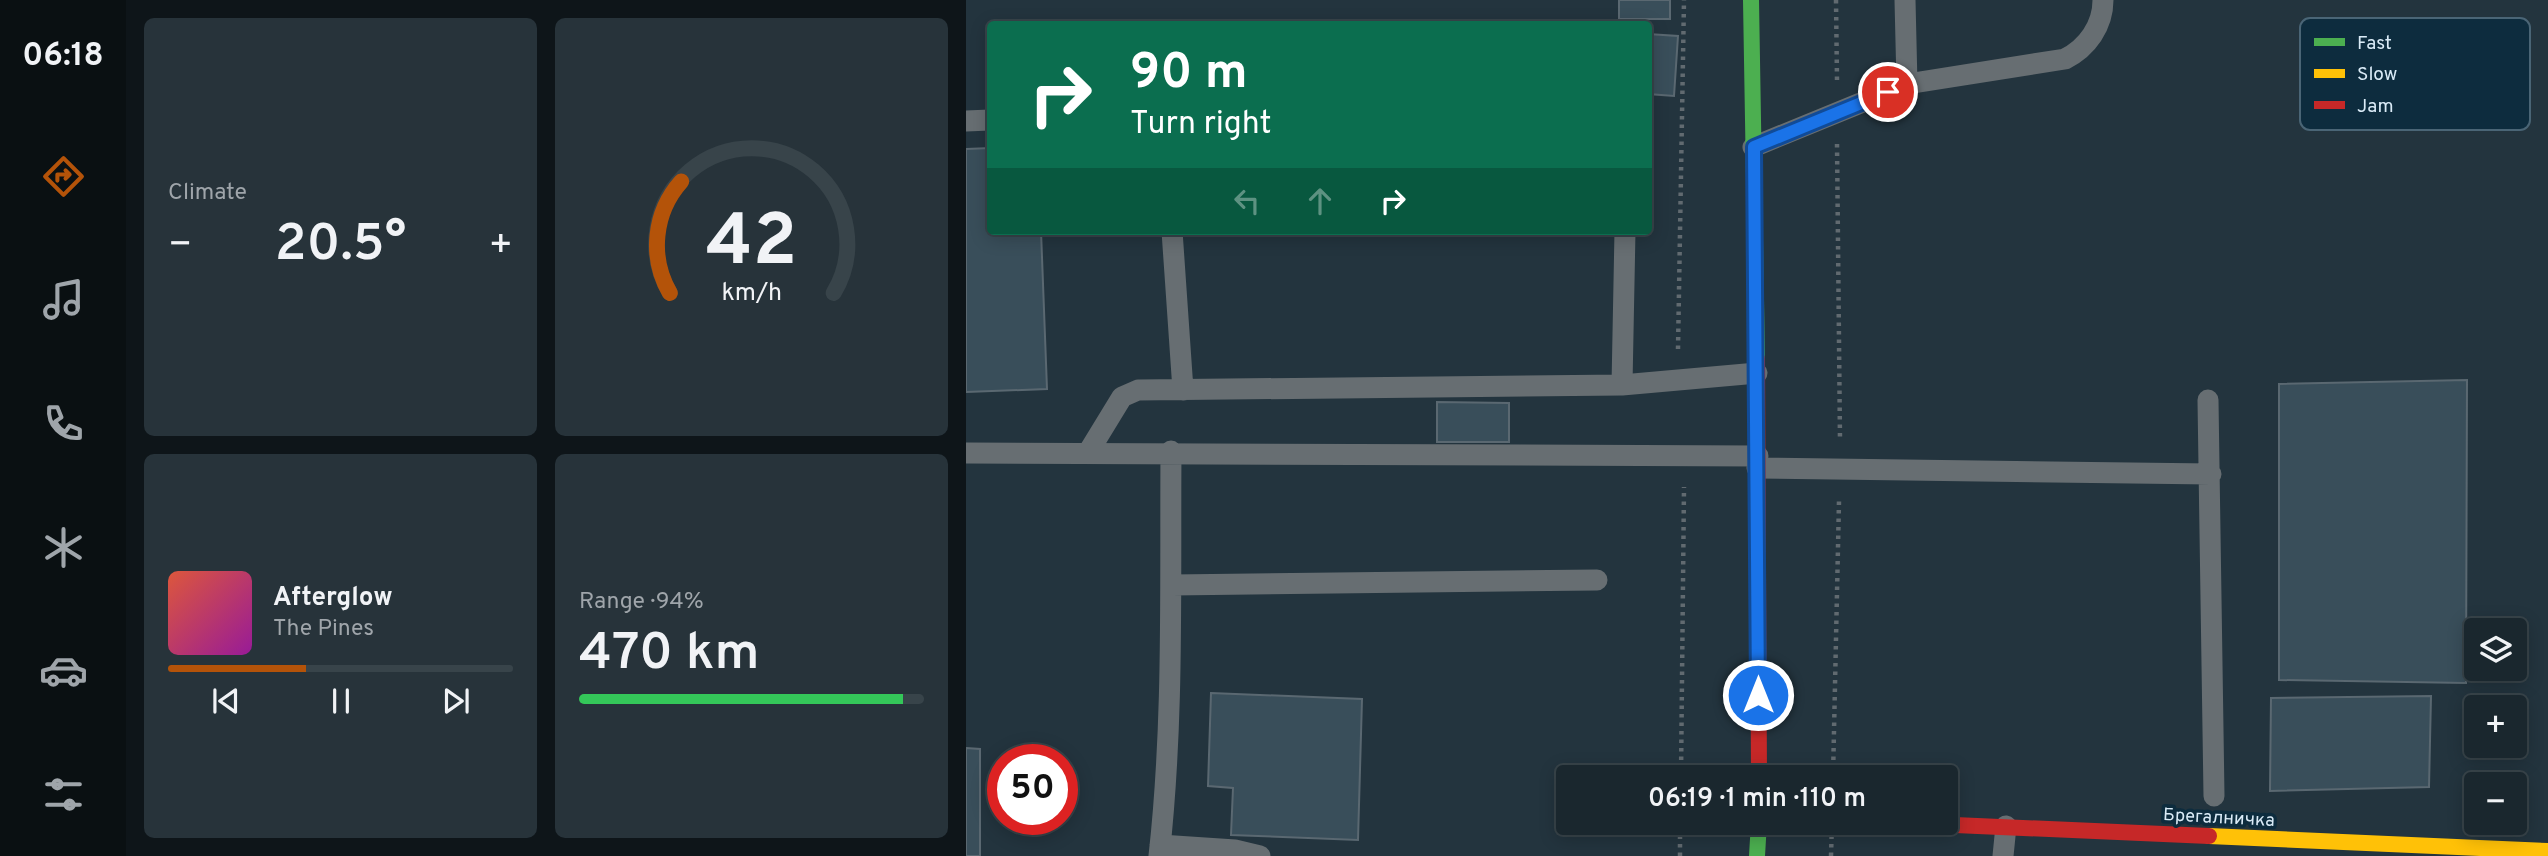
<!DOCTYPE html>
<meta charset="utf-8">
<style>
:root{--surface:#1a272e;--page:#27333a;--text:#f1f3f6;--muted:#9fa5aa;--line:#38444a;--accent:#b45309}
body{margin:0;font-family:Overpass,sans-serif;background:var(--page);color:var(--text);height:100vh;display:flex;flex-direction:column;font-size:26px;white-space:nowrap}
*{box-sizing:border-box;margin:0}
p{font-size:23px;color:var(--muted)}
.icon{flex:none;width:38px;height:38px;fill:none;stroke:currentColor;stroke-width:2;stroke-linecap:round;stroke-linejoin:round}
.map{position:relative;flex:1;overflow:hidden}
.details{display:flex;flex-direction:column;gap:18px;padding:18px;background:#0e1519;width:840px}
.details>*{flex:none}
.hud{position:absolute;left:21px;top:21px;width:665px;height:214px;border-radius:7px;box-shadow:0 4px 18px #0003,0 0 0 2px var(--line);background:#0b6e4f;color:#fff;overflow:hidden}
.controls{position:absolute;left:1498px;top:618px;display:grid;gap:14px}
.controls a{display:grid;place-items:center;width:63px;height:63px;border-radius:7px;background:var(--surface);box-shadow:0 4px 18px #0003,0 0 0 2px var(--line);font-size:35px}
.speed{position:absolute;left:21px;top:744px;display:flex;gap:14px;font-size:35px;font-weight:700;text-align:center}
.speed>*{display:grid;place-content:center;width:91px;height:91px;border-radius:50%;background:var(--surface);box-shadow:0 4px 18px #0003,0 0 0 2px var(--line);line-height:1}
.speed .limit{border:10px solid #d22;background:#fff;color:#111}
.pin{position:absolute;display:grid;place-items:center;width:60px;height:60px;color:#fff;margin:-30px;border:4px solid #fff;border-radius:50%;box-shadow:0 2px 7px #0007}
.me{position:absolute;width:77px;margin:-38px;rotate:0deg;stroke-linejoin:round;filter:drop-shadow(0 0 5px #0008)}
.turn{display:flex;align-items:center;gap:24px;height:147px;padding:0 28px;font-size:32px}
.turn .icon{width:91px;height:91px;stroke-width:2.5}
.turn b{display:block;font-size:49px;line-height:60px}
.lanes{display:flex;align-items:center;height:66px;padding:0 28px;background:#0003;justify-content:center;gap:35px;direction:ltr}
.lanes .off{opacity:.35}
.big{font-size:52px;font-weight:600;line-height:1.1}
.details .card{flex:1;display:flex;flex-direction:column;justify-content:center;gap:10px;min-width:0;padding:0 24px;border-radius:10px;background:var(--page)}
.details .dial{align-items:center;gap:0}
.dial svg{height:182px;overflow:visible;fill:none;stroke:var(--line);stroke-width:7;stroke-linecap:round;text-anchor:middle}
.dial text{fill:var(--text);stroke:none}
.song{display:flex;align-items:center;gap:21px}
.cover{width:84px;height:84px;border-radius:10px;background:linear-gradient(135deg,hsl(10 70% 55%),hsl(300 70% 35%))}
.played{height:7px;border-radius:4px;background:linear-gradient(90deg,var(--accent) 40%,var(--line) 40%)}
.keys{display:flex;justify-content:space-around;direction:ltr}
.heat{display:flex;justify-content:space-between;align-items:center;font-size:38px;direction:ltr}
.charge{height:10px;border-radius:5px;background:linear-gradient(90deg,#34c759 94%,var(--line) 0)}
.details .tiles{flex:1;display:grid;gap:18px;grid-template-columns:repeat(2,1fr)}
.trip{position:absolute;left:590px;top:765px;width:402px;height:70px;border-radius:7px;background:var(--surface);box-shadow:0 4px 18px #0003,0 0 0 2px var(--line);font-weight:600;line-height:70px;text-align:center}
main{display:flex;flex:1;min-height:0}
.tabs{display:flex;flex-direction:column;width:126px;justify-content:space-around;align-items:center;background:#0a1012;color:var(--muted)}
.tabs .icon{width:49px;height:49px}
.tabs .active{color:var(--accent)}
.tabs b{font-size:32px;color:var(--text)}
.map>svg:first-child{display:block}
.building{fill:#394e5a;stroke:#5a6871;stroke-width:2}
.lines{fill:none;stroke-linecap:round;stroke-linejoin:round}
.path{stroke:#616a70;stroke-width:4.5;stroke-dasharray:3.5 5;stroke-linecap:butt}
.lane{stroke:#676e72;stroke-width:21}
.fast{stroke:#4caf50;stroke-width:16}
.slow{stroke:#ffc107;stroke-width:16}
.jam{stroke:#c62828;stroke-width:16}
.route-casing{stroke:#114b97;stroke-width:18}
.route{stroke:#1a73e8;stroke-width:12}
.labels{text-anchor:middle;stroke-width:7;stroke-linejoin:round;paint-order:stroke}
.street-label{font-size:18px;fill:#daebf7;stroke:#0d2c3e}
.key{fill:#0d2c3e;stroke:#4a6576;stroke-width:2}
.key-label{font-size:19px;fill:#daebf7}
</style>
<main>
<nav class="tabs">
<b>06:18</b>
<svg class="icon active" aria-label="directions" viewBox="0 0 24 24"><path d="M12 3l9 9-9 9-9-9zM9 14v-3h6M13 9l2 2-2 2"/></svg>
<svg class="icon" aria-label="music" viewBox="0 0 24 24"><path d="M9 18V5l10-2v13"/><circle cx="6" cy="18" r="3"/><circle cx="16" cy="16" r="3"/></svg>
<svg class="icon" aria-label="phone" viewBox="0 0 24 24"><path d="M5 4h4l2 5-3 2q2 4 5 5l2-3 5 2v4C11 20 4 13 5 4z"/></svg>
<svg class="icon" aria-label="climate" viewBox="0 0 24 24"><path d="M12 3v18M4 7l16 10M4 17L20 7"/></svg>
<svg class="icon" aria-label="car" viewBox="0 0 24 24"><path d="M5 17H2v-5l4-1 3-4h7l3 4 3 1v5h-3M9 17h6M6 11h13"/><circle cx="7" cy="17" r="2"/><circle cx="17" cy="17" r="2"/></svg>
<svg class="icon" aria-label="filters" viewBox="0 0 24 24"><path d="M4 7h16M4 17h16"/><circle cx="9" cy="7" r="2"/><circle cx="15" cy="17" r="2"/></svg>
</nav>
<section class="details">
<div class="tiles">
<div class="card"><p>Climate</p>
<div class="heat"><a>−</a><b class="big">20.5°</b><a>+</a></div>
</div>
<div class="card dial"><svg viewBox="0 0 100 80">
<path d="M14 69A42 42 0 1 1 86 69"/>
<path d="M14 69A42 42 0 0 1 19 20" stroke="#b45309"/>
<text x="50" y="56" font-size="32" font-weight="700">42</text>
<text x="50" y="72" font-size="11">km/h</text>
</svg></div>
<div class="card">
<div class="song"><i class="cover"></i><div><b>Afterglow</b><p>The Pines</p></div></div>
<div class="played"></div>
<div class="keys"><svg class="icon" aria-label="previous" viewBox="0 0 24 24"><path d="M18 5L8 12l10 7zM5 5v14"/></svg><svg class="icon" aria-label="pause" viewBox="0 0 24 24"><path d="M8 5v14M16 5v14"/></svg><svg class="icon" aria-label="next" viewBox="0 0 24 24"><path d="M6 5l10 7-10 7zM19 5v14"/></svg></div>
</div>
<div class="card"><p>Range · 94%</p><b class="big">470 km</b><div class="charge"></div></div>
</div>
</section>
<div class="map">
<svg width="1582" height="856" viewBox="0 0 1582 856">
<rect width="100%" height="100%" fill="#23343e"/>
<path class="building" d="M 653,0 L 704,0 L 704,19 L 653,19 Z
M 682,34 L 712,36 L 708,96 L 682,94 Z
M 24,148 L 24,231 L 75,231 L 81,389 L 0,392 L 0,149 Z
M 1501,380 L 1500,683 L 1313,680 L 1313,384 Z
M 471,402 L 543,403 L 543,442 L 471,442 Z
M 245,693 L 396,699 L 392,840 L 265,835 L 267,788 L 242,786 Z
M 1465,696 L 1463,787 L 1304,791 L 1305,698 Z
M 0,748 L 14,749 L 14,856 L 0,856 Z"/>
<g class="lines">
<path class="path" d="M 870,0 L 871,80
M 871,144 L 874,440
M 712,349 L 718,0
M 715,777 L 718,487
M 867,777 L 873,501
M 714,856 L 714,822
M 865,856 L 866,822"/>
<path class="lane" d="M 939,0 L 941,84
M 0,121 L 24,120
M 787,147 L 941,84 L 1099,59 C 1121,48 1137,26 1137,0
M 206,231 L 217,390
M 656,385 L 659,231
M 1242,400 L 1248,796
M 123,451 L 156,397 L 172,390 L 656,385 L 791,373
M 0,453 L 792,456
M 791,468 L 1245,474
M 206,585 L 631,580
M 194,845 L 269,850 L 294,856
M 193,856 C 208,722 204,586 205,451
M 1037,856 L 1040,826"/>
<path class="fast" d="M 785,0 L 791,359
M 791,856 L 793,822"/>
<path class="slow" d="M 1243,836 L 1582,851"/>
<path class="jam" d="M 791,359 L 793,777
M 921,822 L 1243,836"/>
</g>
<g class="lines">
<g class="route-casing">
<path id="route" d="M 792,695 L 788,147 L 922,92"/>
</g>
<use href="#route" class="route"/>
</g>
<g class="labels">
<g class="street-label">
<text transform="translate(1253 817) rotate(3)" y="6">Брегалничка</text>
</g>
</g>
<rect x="1334" y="18" width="230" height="112" rx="10" class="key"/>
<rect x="1348" y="38" width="31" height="8" fill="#4caf50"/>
<rect x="1348" y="69" width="31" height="9" fill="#ffc107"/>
<rect x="1348" y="101" width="31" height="8" fill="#c62828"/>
<g class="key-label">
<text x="1391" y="49">Fast</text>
<text x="1391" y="80">Slow</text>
<text x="1391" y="112">Jam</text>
</g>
</svg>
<div class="controls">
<a><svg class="icon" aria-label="layers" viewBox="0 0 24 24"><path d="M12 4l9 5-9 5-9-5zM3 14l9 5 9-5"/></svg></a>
<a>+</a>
<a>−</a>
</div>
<div class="speed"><div class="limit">50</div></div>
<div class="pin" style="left:922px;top:92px;background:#d93025"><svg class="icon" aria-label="arrive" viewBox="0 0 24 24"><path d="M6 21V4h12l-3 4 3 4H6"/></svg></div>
<svg class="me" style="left:792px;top:695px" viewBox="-20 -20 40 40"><circle r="17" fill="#1a73e8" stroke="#fff" stroke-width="3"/><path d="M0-11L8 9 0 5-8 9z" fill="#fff"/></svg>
<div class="trip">06:19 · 1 min · 110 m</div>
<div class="hud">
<div class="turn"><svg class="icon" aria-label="right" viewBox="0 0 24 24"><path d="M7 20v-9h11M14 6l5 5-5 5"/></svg><div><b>90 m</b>Turn right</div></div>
<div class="lanes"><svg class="icon off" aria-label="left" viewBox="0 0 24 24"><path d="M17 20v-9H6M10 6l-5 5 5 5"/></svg><svg class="icon off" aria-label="ahead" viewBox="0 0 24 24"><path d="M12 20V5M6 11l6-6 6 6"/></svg><svg class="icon" aria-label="right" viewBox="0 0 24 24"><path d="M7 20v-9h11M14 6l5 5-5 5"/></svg></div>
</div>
</div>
</main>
